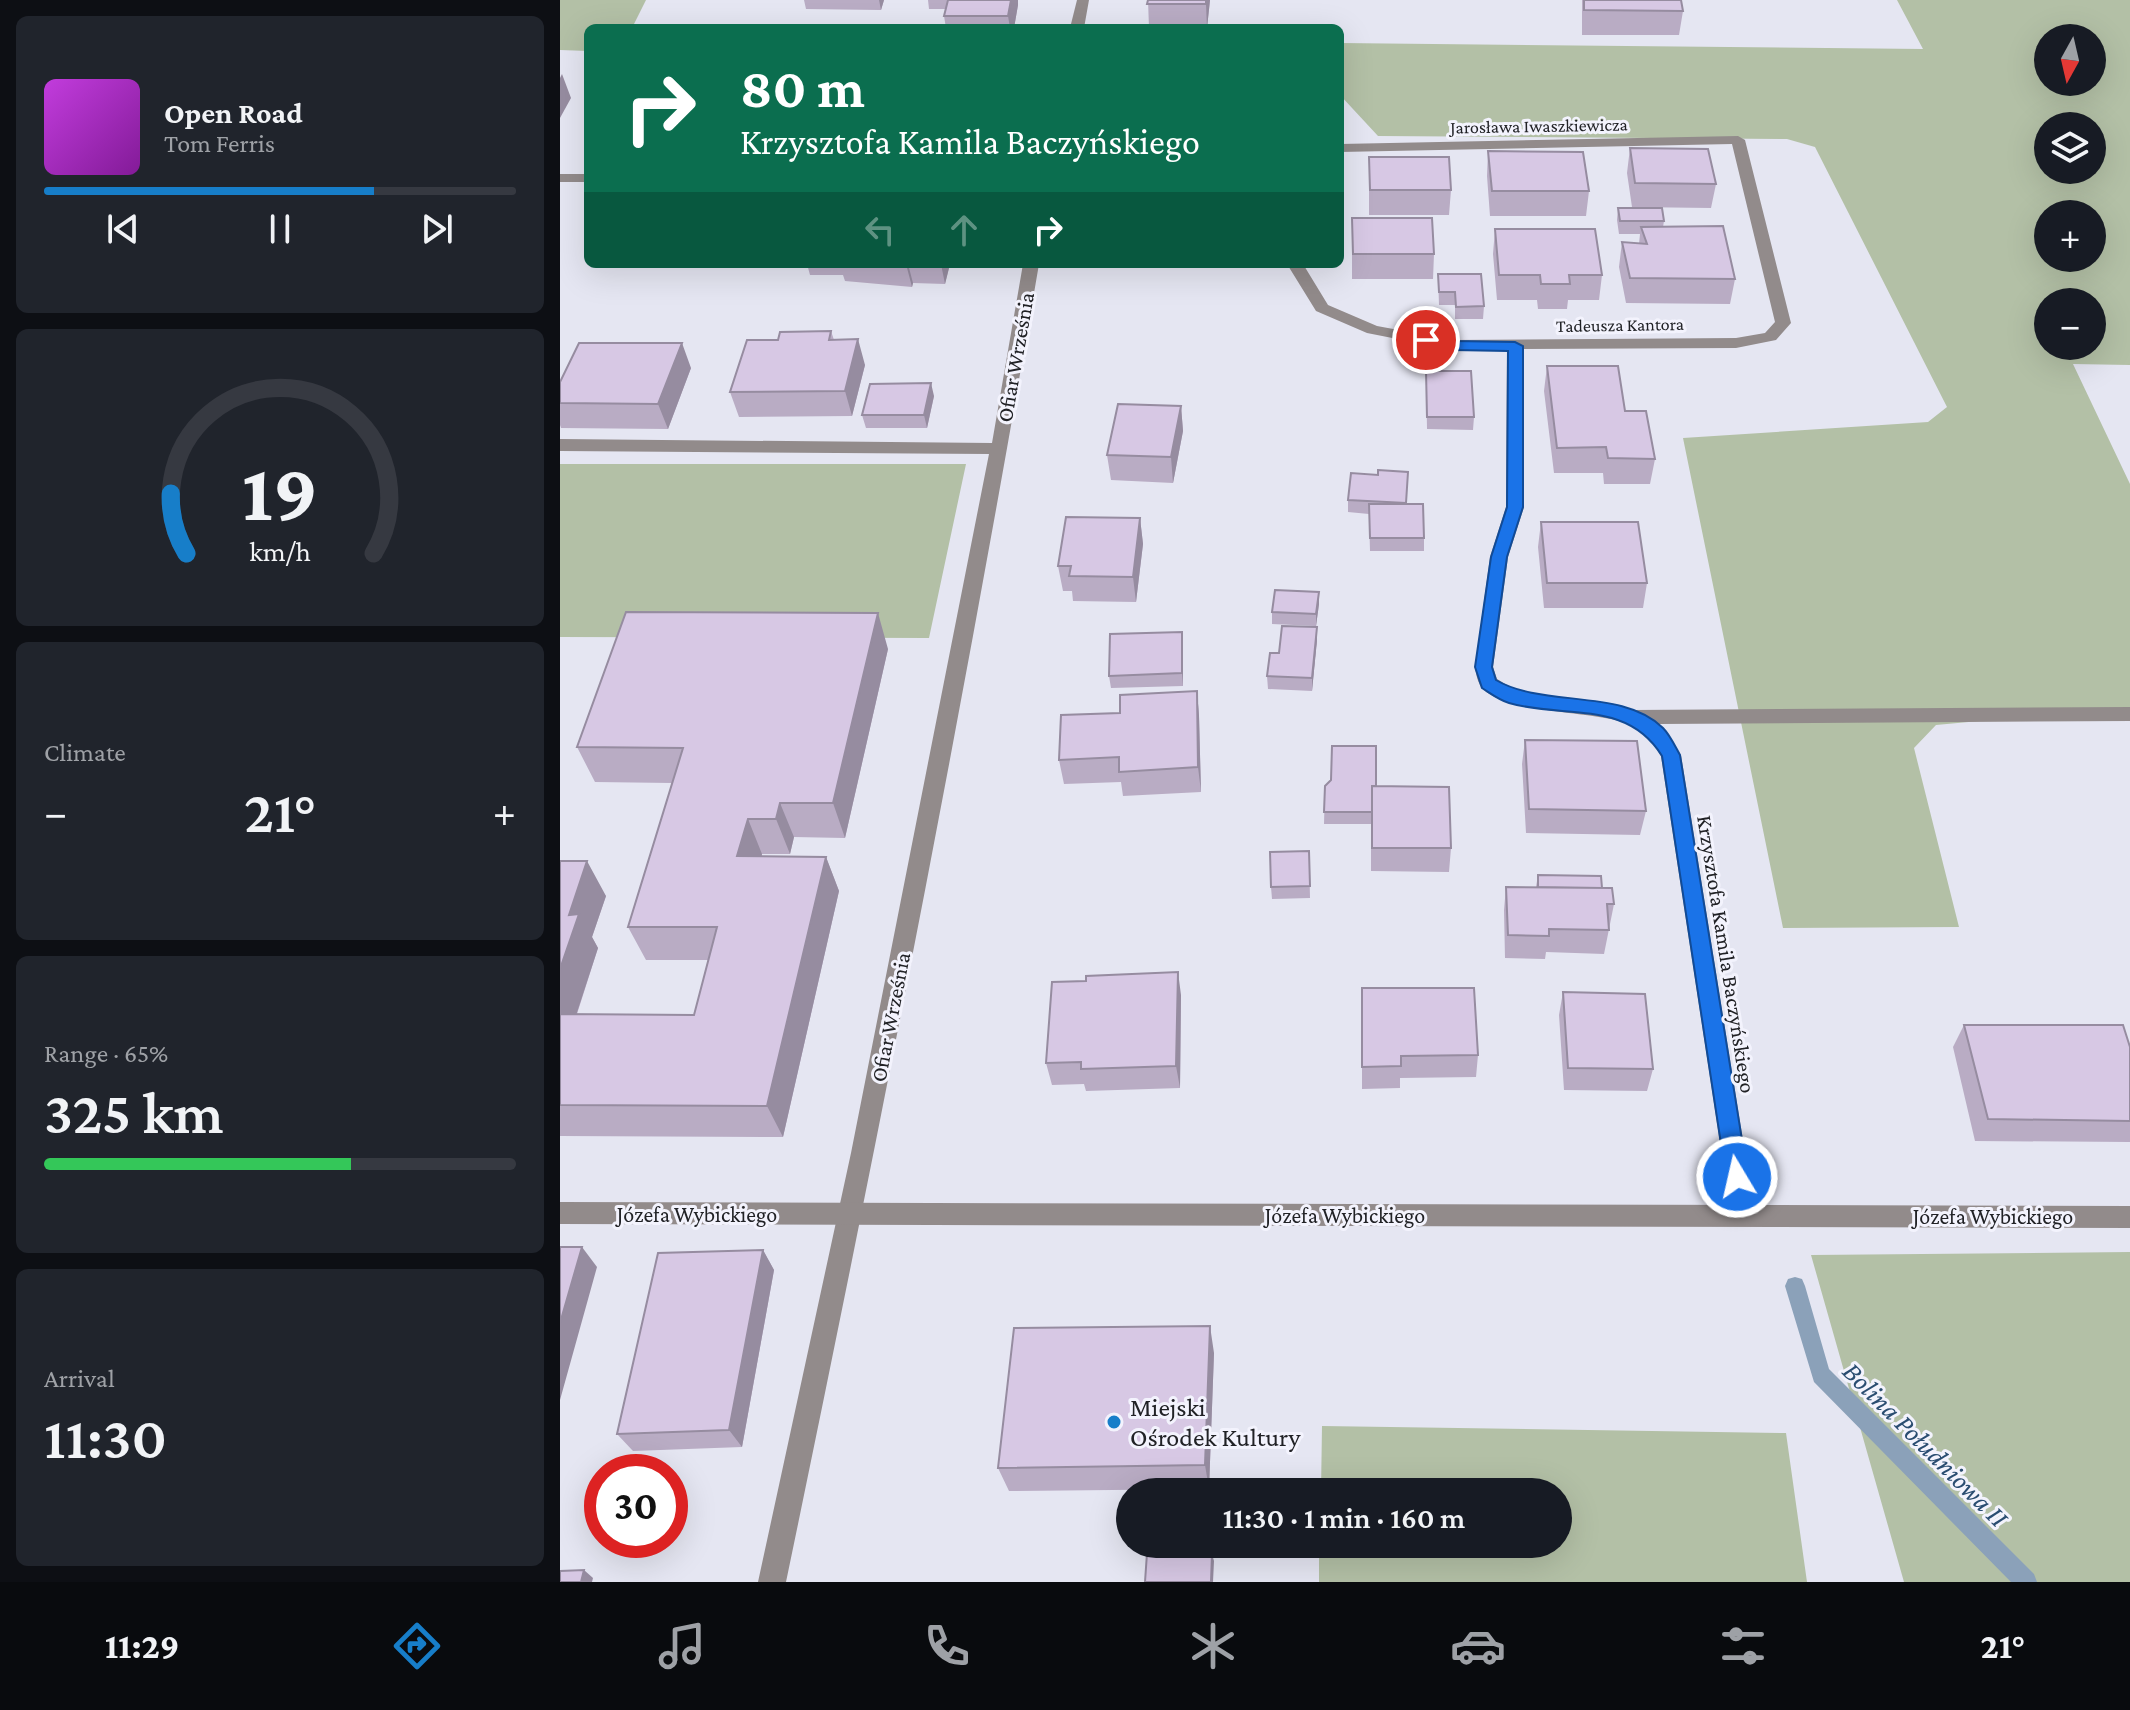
<!DOCTYPE html>
<meta charset="utf-8">
<style>
:root{--surface:#171b24;--page:#20242c;--text:#f1f3f6;--muted:#9ea1a6;--line:#363941;--accent:#177ec9}
body{margin:0;font-family:"Crimson Pro",serif;background:var(--page);color:var(--text);height:100vh;display:flex;flex-direction:column;font-size:30px;white-space:nowrap}
*{box-sizing:border-box;margin:0}
p{font-size:26px;color:var(--muted)}
.icon{flex:none;width:44px;height:44px;fill:none;stroke:currentColor;stroke-width:2;stroke-linecap:round;stroke-linejoin:round}
.map{position:relative;flex:1;overflow:hidden}
.drawer{display:flex;flex-direction:column;gap:16px;padding:16px;background:#0d0f14;width:560px}
.drawer>*{flex:none}
.top-card{position:absolute;left:24px;top:24px;width:760px;height:244px;border-radius:12px;box-shadow:0 8px 32px #0002;background:#0b6e4f;color:#fff;overflow:hidden}
.needle{width:52px;rotate:188deg}
.tools{position:absolute;left:1474px;top:24px;display:grid;gap:16px}
.tools a{display:grid;place-items:center;width:72px;height:72px;border-radius:50%;background:var(--surface);box-shadow:0 8px 32px #0002;font-size:40px}
.speed{position:absolute;left:24px;top:1454px;display:flex;gap:16px;font-size:40px;font-weight:700;text-align:center}
.speed>*{display:grid;place-content:center;width:104px;height:104px;border-radius:50%;background:var(--surface);box-shadow:0 8px 32px #0002;line-height:1}
.speed .limit{border:12px solid #d22;background:#fff;color:#111}
.pin{position:absolute;display:grid;place-items:center;width:68px;height:68px;color:#fff;margin:-34px;border:4px solid #fff;border-radius:50%;box-shadow:0 2px 8px #0007}
.me{position:absolute;width:88px;margin:-44px;rotate:351deg;stroke-linejoin:round;filter:drop-shadow(0 0 6px #0008)}
.turn{display:flex;align-items:center;gap:28px;height:168px;padding:0 24px;font-size:36px}
.turn .icon{width:104px;height:104px;stroke-width:2.5}
.turn b{display:block;font-size:56px;line-height:68px}
.lanes{display:flex;align-items:center;height:76px;padding:0 24px;background:#0003;justify-content:center;gap:40px;direction:ltr}
.lanes .off{opacity:.35}
.big{font-size:60px;font-weight:600;line-height:1.1}
.drawer .card{flex:1;display:flex;flex-direction:column;justify-content:center;gap:12px;min-width:0;padding:0 28px;border-radius:12px;background:var(--page)}
.drawer .dial{align-items:center;gap:0}
.dial svg{height:208px;overflow:visible;fill:none;stroke:var(--line);stroke-width:7;stroke-linecap:round;text-anchor:middle}
.dial text{fill:var(--text);stroke:none}
.song{display:flex;align-items:center;gap:24px}
.cover{width:96px;height:96px;border-radius:12px;background:linear-gradient(135deg,hsl(290 70% 55%),hsl(290 70% 35%))}
.played{height:8px;border-radius:4px;background:linear-gradient(90deg,var(--accent) 70%,var(--line) 70%)}
.keys{display:flex;justify-content:space-around;direction:ltr}
.heat{display:flex;justify-content:space-between;align-items:center;font-size:44px;direction:ltr}
.charge{height:12px;border-radius:6px;background:linear-gradient(90deg,#34c759 65%,var(--line) 0)}
.trip{position:absolute;left:556px;top:1478px;width:456px;height:80px;border-radius:40px;background:var(--surface);box-shadow:0 8px 32px #0002;font-weight:600;line-height:80px;text-align:center}
.tab-bar{display:flex;height:128px;justify-content:space-around;align-items:center;background:#090b0e;color:var(--muted)}
.tab-bar .icon{width:56px;height:56px}
.tab-bar .current{color:var(--accent)}
.tab-bar b{font-size:36px;color:var(--text)}
main{display:flex;flex:1;min-height:0}
.map>svg:first-child{display:block}
.green{fill:#b3c0a6;fill-rule:evenodd}
.lines{fill:none;stroke-linecap:round;stroke-linejoin:round}
.stream{fill:#8ba1b9;fill-rule:evenodd}
.minor{fill:#928b8b;fill-rule:evenodd}
.tertiary{fill:#928b8b;fill-rule:evenodd}
.wall{fill:#b9acc4}
.shaded-wall{fill:#968ca0}
.building{fill:#d7c8e4;stroke:#968ca0;stroke-width:2}
.route{fill:#1a73e8;stroke:#114b97;stroke-width:2}
.poi-dot{fill:#177ec9;stroke:#f3f3fd;stroke-width:3}
.labels{text-anchor:middle;stroke-width:6;stroke-linejoin:round;paint-order:stroke}
.far-street-label{font-size:18px;fill:#212226;stroke:#f3f3fd}
.street-label{font-size:22px;fill:#212226;stroke:#f3f3fd}
.near-poi-label{font-size:26px;fill:#212226;stroke:#f3f3fd;text-anchor:start}
.near-water-label{font-size:28px;font-style:italic;fill:#2a4d71;stroke:#f3f3fd}
</style>
<main>
<section class="drawer">
<div class="card">
<div class="song"><i class="cover"></i><div><b>Open Road</b><p>Tom Ferris</p></div></div>
<div class="played"></div>
<div class="keys"><svg class="icon" aria-label="previous" viewBox="0 0 24 24"><path d="M18 5L8 12l10 7zM5 5v14"/></svg><svg class="icon" aria-label="pause" viewBox="0 0 24 24"><path d="M8 5v14M16 5v14"/></svg><svg class="icon" aria-label="next" viewBox="0 0 24 24"><path d="M6 5l10 7-10 7zM19 5v14"/></svg></div>
</div>
<div class="card dial"><svg viewBox="0 0 100 80">
<path d="M14 69A42 42 0 1 1 86 69"/>
<path d="M14 69A42 42 0 0 1 8 46" stroke="#177ec9"/>
<text x="50" y="56" font-size="32" font-weight="700">19</text>
<text x="50" y="72" font-size="11">km/h</text>
</svg></div>
<div class="card"><p>Climate</p>
<div class="heat"><a>−</a><b class="big">21°</b><a>+</a></div>
</div>
<div class="card"><p>Range · 65%</p><b class="big">325 km</b><div class="charge"></div></div>
<div class="card"><p>Arrival</p><b class="big">11:30</b></div>
</section>
<div class="map">
<svg width="1570" height="1582" viewBox="0 0 1570 1582">
<rect width="100%" height="100%" fill="#e5e6f2"/>
<path class="green" d="M 0,0 L 86,0 L 72,28 L 28,28 L 28,51 L 0,50 Z
M 1337,0 L 1570,0 L 1570,365 L 1513,364 L 1570,484 L 1570,707 L 1376,725 L 1354,748 L 1399,927 L 1223,928 L 1123,438 L 1368,422 L 1387,407 L 1255,147 L 1227,139 L 818,136 L 780,95 L 780,43 L 1363,49 ZM 1488,38 L 1532,38 L 1532,82 L 1488,82 ZM 1488,126 L 1532,126 L 1532,170 L 1488,170 ZM 1488,214 L 1532,214 L 1532,258 L 1488,258 ZM 1488,302 L 1532,302 L 1532,346 L 1488,346 Z
M 0,464 L 406,464 L 369,638 L 0,637 Z
M 1570,1252 L 1570,1582 L 1344,1582 L 1251,1255 Z
M 762,1426 L 1226,1433 L 1247,1582 L 759,1582 L 759,1544 L 998,1544 L 998,1492 L 761,1492 Z"/>
<g class="lines">
<path class="stream" d="M 1235,1277 L 1242,1279 L 1245,1286 L 1269,1369 L 1474,1574 L 1477,1582 L 1451,1582 L 1254,1382 L 1225,1286 L 1228,1279 Z"/>
<path class="minor" d="M 517,0 L 529,0 L 524,28 L 510,28 Z
M 1178,136 L 1185,140 L 1231,323 L 1216,340 L 1176,348 L 963,349 L 964,507 L 948,557 L 933,667 L 937,679 L 955,690 L 1073,710 L 1570,707 L 1570,721 L 1098,724 L 1121,755 L 1195,1215 L 1191,1223 L 1183,1226 L 1175,1223 L 1171,1215 L 1101,756 C 1093,742 1082,729 1066,723 C 1034,711 936,713 920,685 C 917,680 916,673 915,667 L 930,557 L 946,507 L 947,350 L 893,350 L 807,333 L 756,311 L 727,264 L 743,264 L 768,305 L 817,326 L 893,340 L 1176,338 L 1205,333 L 1215,322 L 1172,144 L 780,152 L 780,144 Z
M 0,174 L 28,174 L 28,182 L 0,182 Z
M 463,264 L 479,264 C 404,705 317,1144 226,1582 L 198,1582 L 291,1153 L 429,454 L 0,451 L 0,439 L 432,443 Z"/>
<path class="tertiary" d="M 0,1202 L 1570,1206 L 1570,1228 L 0,1224 Z"/>
</g>
<path class="wall" d="M 244,0 L 324,0 L 321,10 L 246,9 Z
M 368,0 L 458,0 L 458,5 L 454,28 L 386,28 L 384,16 L 386,9 L 369,9 Z
M 588,0 L 650,0 L 647,28 L 589,28 Z
M 1022,0 L 1121,0 L 1123,11 L 1119,35 L 1022,35 Z
M 1070,148 L 1156,184 L 1151,208 L 1072,207 L 1067,173 Z
M 928,151 L 1029,191 L 1026,216 L 930,216 L 927,176 Z
M 809,157 L 891,190 L 889,215 L 809,215 Z
M 1058,208 L 1104,221 L 1103,227 L 1175,279 L 1170,304 L 1066,303 L 1059,267 L 1062,242 L 1079,244 L 1080,234 L 1059,234 L 1057,220 Z
M 792,218 L 874,254 L 873,279 L 792,279 Z
M 935,229 L 1042,275 L 1039,300 L 1008,300 L 1007,309 L 978,309 L 977,300 L 937,300 L 933,254 Z
M 247,264 L 390,264 L 385,284 L 353,283 L 352,287 L 285,281 L 283,275 L 250,275 Z
M 878,274 L 924,306 L 923,319 L 895,319 L 895,305 L 879,305 Z
M 271,331 L 274,340 L 305,365 L 292,416 L 179,417 L 170,392 L 218,340 Z
M 987,366 L 1095,459 L 1090,484 L 1044,484 L 1043,473 L 994,473 L 984,391 Z
M 131,368 L 108,429 L 1,428 L 0,425 L 0,382 Z
M 866,371 L 914,417 L 913,430 L 867,429 Z
M 374,396 L 367,428 L 306,428 L 302,415 Z
M 621,406 L 623,431 L 613,483 L 551,480 L 547,455 Z
M 848,472 L 846,504 L 864,538 L 864,551 L 810,551 L 809,514 L 788,512 L 788,500 L 818,475 Z
M 580,518 L 583,544 L 576,602 L 513,601 L 512,591 L 503,591 L 498,566 Z
M 981,522 L 1087,583 L 1083,608 L 984,608 L 978,547 Z
M 759,604 L 756,626 L 712,624 L 712,612 Z
M 622,632 L 623,644 L 623,686 L 551,688 L 549,676 Z
M 757,640 L 752,691 L 708,689 L 707,676 L 719,653 Z
M 328,649 L 285,838 L 234,837 L 230,854 L 202,854 L 202,856 L 266,857 L 279,891 L 223,1137 L 0,1136 L 0,861 L 46,896 L 32,937 L 38,948 L 17,1014 L 134,1015 L 148,960 L 86,960 L 68,927 L 112,783 L 35,782 L 17,747 Z
M 637,691 L 639,716 L 641,792 L 563,796 L 561,782 L 504,784 L 499,760 L 560,713 Z
M 965,740 L 1086,811 L 1080,835 L 966,833 L 962,764 Z
M 765,786 L 816,786 L 891,848 L 889,872 L 811,871 L 811,820 L 811,824 L 764,824 Z
M 749,851 L 750,898 L 712,899 L 711,887 Z
M 978,875 L 1042,888 L 1054,904 L 1044,954 L 986,952 L 985,959 L 945,958 L 944,910 L 946,887 L 976,887 Z
M 802,988 L 918,1055 L 916,1077 L 840,1078 L 840,1088 L 802,1089 Z
M 1003,992 L 1093,1069 L 1087,1091 L 1004,1090 L 999,1015 Z
M 621,995 L 620,1088 L 526,1091 L 524,1084 L 492,1085 L 486,1063 Z
M 1404,1025 L 1570,1047 L 1570,1142 L 1415,1141 L 1393,1047 Z
M 203,1250 L 214,1270 L 182,1447 L 73,1451 L 57,1434 Z
M 654,1353 L 649,1489 L 449,1491 L 438,1468 Z"/>
<path class="shaded-wall" d="M 319,0 L 324,0 L 321,10 Z
M 451,0 L 458,0 L 458,5 L 454,28 L 450,28 L 448,16 Z
M 646,0 L 650,0 L 647,28 L 646,4 Z
M 2,74 L 11,98 L 0,118 L 0,78 Z
M 346,264 L 348,264 L 353,283 L 352,287 Z
M 381,264 L 390,264 L 385,284 Z
M 298,339 L 305,365 L 292,416 L 285,391 Z
M 122,343 L 131,368 L 108,429 L 98,404 Z
M 371,383 L 374,396 L 367,428 L 364,415 Z
M 621,406 L 623,431 L 613,483 L 611,457 Z
M 580,518 L 583,544 L 576,602 L 573,577 Z
M 759,592 L 759,604 L 756,626 L 756,614 Z
M 318,613 L 328,649 L 285,838 L 273,803 Z
M 757,627 L 757,640 L 752,691 L 752,678 Z
M 622,632 L 623,644 L 623,686 L 622,673 Z
M 637,691 L 639,716 L 641,792 L 638,767 Z
M 220,803 L 234,837 L 230,854 L 216,819 Z
M 188,819 L 202,854 L 192,890 L 177,856 Z
M 266,857 L 279,891 L 223,1137 L 207,1106 Z
M 27,861 L 46,896 L 32,937 L 38,948 L 6,1046 L 0,1036 L 0,969 L 9,915 Z
M 618,972 L 621,995 L 620,1088 L 616,1066 Z
M 22,1247 L 37,1267 L 0,1400 L 0,1323 Z
M 203,1250 L 214,1270 L 182,1447 L 169,1430 Z
M 650,1326 L 654,1353 L 649,1489 L 645,1465 Z
M 652,1554 L 654,1561 L 653,1582 L 651,1582 Z
M 24,1570 L 33,1578 L 32,1582 L 21,1582 Z"/>
<path class="building" d="M 388,0 L 451,0 L 448,16 L 384,16 Z
M 588,0 L 646,0 L 646,4 L 587,4 Z
M 1024,0 L 1121,0 L 1123,11 L 1024,10 Z
M 1070,148 L 1148,149 L 1156,184 L 1075,183 Z
M 928,151 L 1023,152 L 1029,191 L 932,191 Z
M 809,157 L 889,157 L 891,190 L 810,190 Z
M 1058,208 L 1102,208 L 1104,221 L 1060,221 Z
M 792,218 L 872,218 L 874,254 L 793,254 Z
M 1163,226 L 1175,279 L 1070,278 L 1062,242 L 1087,244 L 1081,227 Z
M 935,229 L 1035,229 L 1042,275 L 1009,275 L 1010,284 L 981,284 L 980,275 L 939,275 Z
M 878,274 L 921,274 L 924,306 L 896,307 L 895,292 L 879,292 Z
M 271,331 L 269,340 L 298,339 L 285,391 L 170,392 L 187,340 L 218,340 L 220,332 Z
M 19,343 L 122,343 L 98,404 L 0,403 L 0,382 Z
M 987,366 L 1058,366 L 1065,411 L 1086,411 L 1095,459 L 1048,458 L 1046,447 L 997,448 Z
M 866,371 L 911,371 L 914,417 L 867,417 Z
M 371,383 L 364,415 L 302,415 L 310,384 Z
M 558,404 L 621,406 L 611,457 L 547,455 Z
M 818,470 L 848,472 L 846,503 L 788,500 L 791,473 L 818,475 Z
M 809,504 L 863,504 L 864,538 L 810,538 Z
M 506,517 L 580,518 L 573,577 L 509,576 L 511,566 L 498,566 Z
M 981,522 L 1078,522 L 1087,583 L 987,583 Z
M 715,590 L 759,592 L 756,614 L 712,612 Z
M 66,612 L 318,613 L 273,803 L 220,803 L 216,819 L 188,819 L 177,856 L 266,857 L 207,1106 L 0,1105 L 0,1014 L 134,1015 L 157,927 L 68,927 L 123,748 L 17,747 Z
M 722,626 L 757,627 L 752,678 L 707,676 L 710,653 L 719,653 Z
M 622,632 L 622,673 L 549,676 L 550,634 Z
M 637,691 L 638,767 L 559,772 L 559,757 L 499,760 L 501,715 L 560,713 L 560,695 Z
M 965,740 L 1077,741 L 1086,811 L 969,809 Z
M 772,746 L 816,746 L 816,786 L 812,786 L 812,812 L 764,812 L 765,786 L 771,780 Z
M 812,786 L 889,787 L 891,848 L 812,848 Z
M 749,851 L 750,886 L 711,887 L 710,852 Z
M 0,861 L 27,861 L 9,915 L 19,914 L 0,969 Z
M 978,875 L 1041,876 L 1042,888 L 978,887 Z
M 946,887 L 1052,888 L 1054,904 L 1047,904 L 1049,930 L 989,929 L 989,936 L 948,935 Z
M 618,972 L 616,1066 L 521,1069 L 521,1062 L 486,1063 L 492,982 L 526,981 L 526,976 Z
M 802,988 L 914,988 L 918,1055 L 841,1056 L 841,1066 L 802,1067 Z
M 1003,992 L 1085,994 L 1093,1069 L 1008,1068 Z
M 1404,1025 L 1563,1025 L 1570,1047 L 1570,1121 L 1428,1119 Z
M 0,1247 L 22,1247 L 0,1323 Z
M 203,1250 L 169,1430 L 57,1434 L 98,1253 Z
M 650,1326 L 645,1465 L 438,1468 L 454,1328 Z
M 587,1553 L 652,1554 L 651,1582 L 585,1582 Z
M 24,1570 L 21,1582 L 0,1582 L 0,1571 Z"/>
<path class="route" d="M 866,336 L 893,341 L 955,342 L 963,346 L 963,507 L 947,557 L 932,667 L 936,680 C 983,708 1063,688 1103,728 C 1110,735 1115,746 1120,755 L 1188,1177 L 1185,1184 L 1177,1187 L 1170,1184 L 1166,1177 L 1102,756 C 1067,699 1004,719 949,703 C 939,700 930,693 922,688 L 915,667 L 931,557 L 947,507 L 948,351 L 893,350 L 861,343 L 861,337 Z"/>
<circle class="poi-dot" cx="554" cy="1422" r="8"/>
<g class="labels">
<g class="far-street-label">
<text transform="translate(979 126) rotate(-1)" y="6">Jarosława Iwaszkiewicza</text>
<text transform="translate(1060 325) rotate(-1)" y="6">Tadeusza Kantora</text>
</g>
<g class="street-label">
<text transform="translate(455 357) rotate(-80)" y="8">Ofiar Września</text>
<text transform="translate(1167 954) rotate(81)" y="8">Krzysztofa Kamila Baczyńskiego</text>
<text transform="translate(330 1017) rotate(-79)" y="8">Ofiar Września</text>
<text x="137" y="1222">Józefa Wybickiego</text>
<text x="785" y="1223">Józefa Wybickiego</text>
<text x="1433" y="1224">Józefa Wybickiego</text>
</g>
<g class="near-poi-label">
<text x="570" y="1416">Miejski<tspan x="570" dy="30">Ośrodek Kultury</tspan></text>
</g>
<g class="near-water-label">
<text transform="translate(1366 1444) rotate(45)" y="10">Bolina Południowa II</text>
</g>
</g>
</svg>
<div class="tools">
<a><svg class="needle" viewBox="-14 -14 28 28"><path d="M0-13l5 13h-10z" fill="#e53935"/><path d="M0 13l5-13h-10z" fill="#9ea1a6"/></svg></a>
<a><svg class="icon" aria-label="layers" viewBox="0 0 24 24"><path d="M12 4l9 5-9 5-9-5zM3 14l9 5 9-5"/></svg></a>
<a>+</a>
<a>−</a>
</div>
<div class="speed"><div class="limit">30</div></div>
<div class="pin" style="left:866px;top:340px;background:#d93025"><svg class="icon" aria-label="arrive" viewBox="0 0 24 24"><path d="M6 21V4h12l-3 4 3 4H6"/></svg></div>
<svg class="me" style="left:1177px;top:1177px" viewBox="-20 -20 40 40"><circle r="17" fill="#1a73e8" stroke="#fff" stroke-width="3"/><path d="M0-11L8 9 0 5-8 9z" fill="#fff"/></svg>
<div class="trip">11:30 · 1 min · 160 m</div>
<div class="top-card">
<div class="turn"><svg class="icon" aria-label="right" viewBox="0 0 24 24"><path d="M7 20v-9h11M14 6l5 5-5 5"/></svg><div><b>80 m</b>Krzysztofa Kamila Baczyńskiego</div></div>
<div class="lanes"><svg class="icon off" aria-label="left" viewBox="0 0 24 24"><path d="M17 20v-9H6M10 6l-5 5 5 5"/></svg><svg class="icon off" aria-label="ahead" viewBox="0 0 24 24"><path d="M12 20V5M6 11l6-6 6 6"/></svg><svg class="icon" aria-label="right" viewBox="0 0 24 24"><path d="M7 20v-9h11M14 6l5 5-5 5"/></svg></div>
</div>
</div>
</main>
<nav class="tab-bar">
<b>11:29</b>
<svg class="icon current" aria-label="directions" viewBox="0 0 24 24"><path d="M12 3l9 9-9 9-9-9zM9 14v-3h6M13 9l2 2-2 2"/></svg>
<svg class="icon" aria-label="music" viewBox="0 0 24 24"><path d="M9 18V5l10-2v13"/><circle cx="6" cy="18" r="3"/><circle cx="16" cy="16" r="3"/></svg>
<svg class="icon" aria-label="phone" viewBox="0 0 24 24"><path d="M5 4h4l2 5-3 2q2 4 5 5l2-3 5 2v4C11 20 4 13 5 4z"/></svg>
<svg class="icon" aria-label="climate" viewBox="0 0 24 24"><path d="M12 3v18M4 7l16 10M4 17L20 7"/></svg>
<svg class="icon" aria-label="car" viewBox="0 0 24 24"><path d="M5 17H2v-5l4-1 3-4h7l3 4 3 1v5h-3M9 17h6M6 11h13"/><circle cx="7" cy="17" r="2"/><circle cx="17" cy="17" r="2"/></svg>
<svg class="icon" aria-label="filters" viewBox="0 0 24 24"><path d="M4 7h16M4 17h16"/><circle cx="9" cy="7" r="2"/><circle cx="15" cy="17" r="2"/></svg>
<b>21°</b>
</nav>
